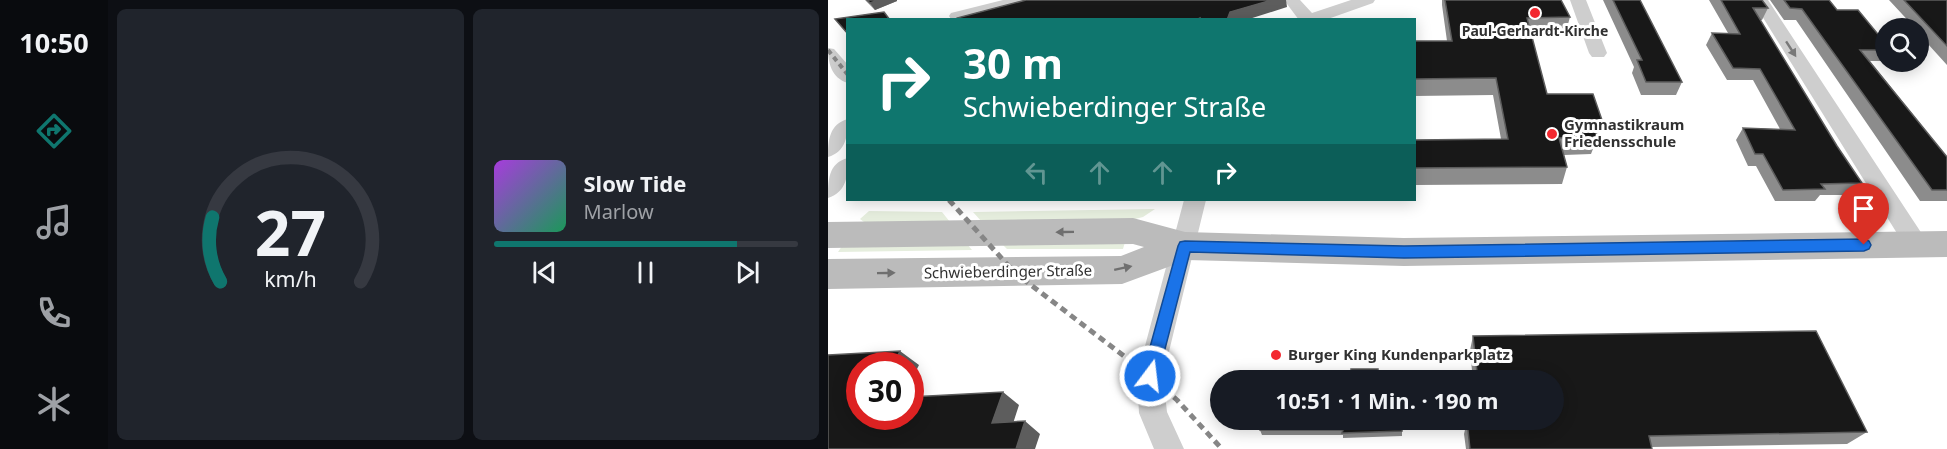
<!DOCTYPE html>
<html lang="de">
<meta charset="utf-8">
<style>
:root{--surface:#171b24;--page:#20242c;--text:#f1f3f6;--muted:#9ea1a6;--line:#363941;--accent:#0f766e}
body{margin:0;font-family:"Noto Sans",sans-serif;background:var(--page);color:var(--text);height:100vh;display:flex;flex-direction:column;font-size:22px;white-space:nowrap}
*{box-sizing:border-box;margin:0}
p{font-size:20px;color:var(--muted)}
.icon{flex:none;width:33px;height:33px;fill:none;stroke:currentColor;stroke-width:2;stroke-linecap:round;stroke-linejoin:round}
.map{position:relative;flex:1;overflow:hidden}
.panel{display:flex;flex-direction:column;gap:9px;padding:9px;background:#0d0f14;width:720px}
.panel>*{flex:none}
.hud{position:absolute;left:18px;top:18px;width:570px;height:183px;border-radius:0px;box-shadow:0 3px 15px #0003;background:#0f766e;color:#fff;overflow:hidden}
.tools{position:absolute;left:1047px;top:18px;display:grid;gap:12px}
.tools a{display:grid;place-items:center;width:54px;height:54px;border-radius:50%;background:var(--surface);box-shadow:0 3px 15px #0003;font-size:30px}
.speed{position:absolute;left:18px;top:352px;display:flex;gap:12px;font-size:30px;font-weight:700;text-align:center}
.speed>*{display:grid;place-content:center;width:78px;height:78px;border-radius:50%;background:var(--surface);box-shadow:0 3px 15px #0003;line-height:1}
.speed .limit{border:9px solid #d22;background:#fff;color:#111}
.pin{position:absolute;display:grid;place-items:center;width:51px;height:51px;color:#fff;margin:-62px -26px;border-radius:50% 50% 50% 0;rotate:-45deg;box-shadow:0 0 6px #0007}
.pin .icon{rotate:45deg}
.me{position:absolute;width:66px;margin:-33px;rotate:15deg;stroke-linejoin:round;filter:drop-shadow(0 0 4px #0008)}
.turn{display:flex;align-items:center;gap:21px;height:126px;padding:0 18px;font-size:27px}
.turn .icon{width:78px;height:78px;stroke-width:2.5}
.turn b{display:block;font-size:42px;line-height:51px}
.lanes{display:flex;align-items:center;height:57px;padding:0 18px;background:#0003;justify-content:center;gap:30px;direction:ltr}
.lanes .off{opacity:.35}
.panel .widget{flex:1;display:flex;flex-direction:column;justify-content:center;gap:9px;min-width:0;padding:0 21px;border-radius:9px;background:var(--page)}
.panel .dial{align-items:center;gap:0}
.dial svg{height:156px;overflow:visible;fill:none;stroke:var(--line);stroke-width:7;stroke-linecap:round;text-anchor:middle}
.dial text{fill:var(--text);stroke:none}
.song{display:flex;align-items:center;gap:18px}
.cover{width:72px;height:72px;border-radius:9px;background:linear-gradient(135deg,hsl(280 70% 55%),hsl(150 70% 35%))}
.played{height:6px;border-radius:3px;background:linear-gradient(90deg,var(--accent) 80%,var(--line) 80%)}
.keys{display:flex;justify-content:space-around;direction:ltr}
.panel .tiles{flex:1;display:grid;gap:9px;grid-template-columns:repeat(2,1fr)}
.trip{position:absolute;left:382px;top:370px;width:354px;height:60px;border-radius:30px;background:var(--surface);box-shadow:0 3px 15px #0003;font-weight:700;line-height:60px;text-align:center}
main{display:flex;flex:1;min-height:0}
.menu{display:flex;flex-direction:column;width:108px;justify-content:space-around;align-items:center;background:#090b0e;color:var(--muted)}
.menu .icon{width:42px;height:42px}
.menu .selected{color:var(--accent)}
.menu b{font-size:27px;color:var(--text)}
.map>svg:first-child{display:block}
.green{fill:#e6eede}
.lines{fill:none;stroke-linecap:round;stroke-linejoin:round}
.street{fill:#cecece;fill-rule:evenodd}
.secondary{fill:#bbb;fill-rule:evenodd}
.rail-far1{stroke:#868686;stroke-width:4;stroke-dasharray:5 4;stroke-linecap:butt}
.rail{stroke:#868686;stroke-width:5;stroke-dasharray:7 5;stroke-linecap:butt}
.wall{fill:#8c8c8c}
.shaded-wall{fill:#5d5d5d}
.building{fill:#181818;stroke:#5d5d5d;stroke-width:1.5}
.oneway{fill:#787878}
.oneway2{fill:#6f6f6f}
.route{fill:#1a73e8;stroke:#114b97;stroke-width:1.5}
.poi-dot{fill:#f3282f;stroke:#fff;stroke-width:2}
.labels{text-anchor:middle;stroke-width:6;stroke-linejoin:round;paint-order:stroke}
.far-poi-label{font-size:14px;font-weight:bold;fill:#313131;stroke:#fff}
.poi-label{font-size:15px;font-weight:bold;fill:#313131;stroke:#fff;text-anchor:start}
.street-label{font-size:15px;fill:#313131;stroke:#fff}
</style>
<main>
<nav class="menu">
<b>10:50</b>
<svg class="icon selected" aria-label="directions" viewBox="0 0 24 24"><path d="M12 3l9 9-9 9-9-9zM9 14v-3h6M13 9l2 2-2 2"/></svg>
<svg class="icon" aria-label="music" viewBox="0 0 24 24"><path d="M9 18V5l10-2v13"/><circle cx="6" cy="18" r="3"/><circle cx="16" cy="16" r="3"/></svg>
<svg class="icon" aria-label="phone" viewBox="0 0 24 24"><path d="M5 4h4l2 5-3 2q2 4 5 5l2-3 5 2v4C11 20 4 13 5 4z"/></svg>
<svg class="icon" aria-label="climate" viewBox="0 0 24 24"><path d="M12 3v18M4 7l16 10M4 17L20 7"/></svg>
</nav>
<section class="panel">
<div class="tiles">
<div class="widget dial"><svg viewBox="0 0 100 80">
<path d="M14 69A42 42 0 1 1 86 69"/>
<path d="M14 69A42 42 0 0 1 10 36" stroke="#0f766e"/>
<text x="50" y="56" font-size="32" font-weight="700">27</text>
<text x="50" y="72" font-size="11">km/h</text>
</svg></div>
<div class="widget">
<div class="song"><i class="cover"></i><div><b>Slow Tide</b><p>Marlow</p></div></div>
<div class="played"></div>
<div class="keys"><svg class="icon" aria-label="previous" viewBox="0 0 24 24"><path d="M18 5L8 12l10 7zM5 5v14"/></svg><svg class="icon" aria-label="pause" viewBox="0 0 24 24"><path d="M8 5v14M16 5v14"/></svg><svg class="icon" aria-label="next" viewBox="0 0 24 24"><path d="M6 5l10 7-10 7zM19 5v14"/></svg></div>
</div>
</div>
</section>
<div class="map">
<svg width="1119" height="449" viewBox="0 0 1119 449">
<rect width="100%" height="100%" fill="#fff"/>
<path class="green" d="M 327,209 L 315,217 L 299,221 L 154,222 L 145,212 Z
M 41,211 L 114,212 L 122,222 L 36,222 L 32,219 Z
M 297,242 L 295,249 L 179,249 L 174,244 Z
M 139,244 L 144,250 L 10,252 L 14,246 Z"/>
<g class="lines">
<path class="street" d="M 175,0 L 203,0 L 201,3 L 135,20 L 123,19 L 121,16 L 123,13 Z
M 456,0 L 472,0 L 484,13 L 523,0 L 547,0 L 545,3 L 497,20 L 471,20 Z
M 742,0 L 758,0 L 779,53 L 776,57 L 764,57 L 761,53 Z
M 924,0 L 940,0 L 1096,237 L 1100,244 L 1096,251 L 1088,253 L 1080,251 Z
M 0,48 L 6,49 L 20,65 L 20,83 C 3,78 0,62 0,48 Z
M 20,119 C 20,135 18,152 0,157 C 0,141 1,124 20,119 Z
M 20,158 C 20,175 19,192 0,198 C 0,181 0,163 20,158 Z
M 356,200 L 378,200 L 335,376 L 339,412 L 356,449 L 326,449 L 311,413 L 309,376 Z"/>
<path class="secondary" d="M 305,218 L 357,232 L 576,238 L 1119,231 L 1119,257 L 576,266 L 359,260 L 294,284 L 0,289 L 0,259 L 293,256 L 316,247 L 305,244 L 0,248 L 0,222 Z"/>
<path class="rail-far1" d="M 0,50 L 20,75"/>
<path class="rail" d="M 121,200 L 186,272 L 322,376 L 349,400 L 394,449"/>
</g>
<path class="wall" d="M 37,0 L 69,0 L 69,1 L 47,10 Z
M 614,0 L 733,0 L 742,17 L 737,35 L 703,35 L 719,94 L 775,123 L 763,154 L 736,155 L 739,167 L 734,184 L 586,185 L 586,140 L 673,139 L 665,95 L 586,96 L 586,41 L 619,41 L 614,5 Z
M 775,0 L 812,0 L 854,82 L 848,95 L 813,95 L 804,73 L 806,67 Z
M 881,0 L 934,0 L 940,8 L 934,20 L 932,20 L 1009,146 L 1034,183 L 1024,195 L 992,195 L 987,201 L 947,201 L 928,166 L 920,166 L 908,140 L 915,128 L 952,129 L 925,80 L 899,80 L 878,45 L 884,33 L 900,33 Z
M 942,0 L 1001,0 L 1009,10 L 1058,50 L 1058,57 L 1054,61 L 1042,61 L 1119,157 L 1119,201 L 1092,201 L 968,20 L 956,20 Z
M 1061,0 L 1119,0 L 1119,65 L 1090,33 L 1090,28 L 1087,28 Z
M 645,336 L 1039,432 L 1019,444 L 824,447 L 824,449 L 638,449 L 636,434 L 639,421 L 650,421 L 650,420 L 726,420 L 726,381 L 645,381 L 642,350 Z
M 574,420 L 574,436 L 515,438 L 515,435 L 434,435 L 432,430 Z"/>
<path class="shaded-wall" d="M 50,0 L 69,0 L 69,1 L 47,10 L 42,3 Z
M 444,0 L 458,0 L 459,7 L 418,20 L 399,20 L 402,12 Z
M 72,351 L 91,365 L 82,383 L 82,366 L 65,366 Z
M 175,392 L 191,405 L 181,436 L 164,423 Z
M 197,421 L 212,434 L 207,449 L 188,449 Z"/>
<path class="building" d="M 39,0 L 50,0 L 42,3 Z
M 198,0 L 444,0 L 402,12 L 399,20 L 372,20 L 372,18 L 368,20 L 129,20 L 129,18 Z
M 617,0 L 733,0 L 742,17 L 699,18 L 719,94 L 765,94 L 775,123 L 765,123 L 769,137 L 731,138 L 739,167 L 586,168 L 586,140 L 680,139 L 668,78 L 586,79 L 586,41 L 624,41 Z
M 785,0 L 812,0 L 854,82 L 818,82 L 809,60 L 814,60 Z
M 893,0 L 934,0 L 940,8 L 925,8 L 1009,146 L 1034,183 L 993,184 L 997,189 L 955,190 L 935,154 L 927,154 L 915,128 L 967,130 L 932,69 L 905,68 L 884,33 L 912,34 Z
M 956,0 L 1001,0 L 1009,10 L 1030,10 L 1058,44 L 1058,50 L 1032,50 L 1119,157 L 1119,190 L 1104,190 L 974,9 L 962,8 Z
M 1076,0 L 1119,0 L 1119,46 Z
M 56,12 L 62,20 L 20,20 L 20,34 L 7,19 Z
M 988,331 L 1039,432 L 821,436 L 824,449 L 642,449 L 639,421 L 655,421 L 655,420 L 726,420 L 726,381 L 650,381 L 645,336 Z
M 72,351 L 65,366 L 32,366 L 32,417 L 82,417 L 82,397 L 175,392 L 164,423 L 197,421 L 188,449 L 0,449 L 0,355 Z
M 523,369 L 550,369 L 550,375 L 574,374 L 574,381 L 439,381 L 440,374 L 523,374 Z
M 433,420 L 574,420 L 574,431 L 514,433 L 515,430 L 432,430 Z"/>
<defs><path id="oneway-solid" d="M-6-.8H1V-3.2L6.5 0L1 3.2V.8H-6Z" transform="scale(1.5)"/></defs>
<use class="oneway" href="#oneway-solid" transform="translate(963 49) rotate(57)"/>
<g class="oneway2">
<use href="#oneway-solid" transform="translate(237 232) rotate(179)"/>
<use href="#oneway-solid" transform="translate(295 268) rotate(-12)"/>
<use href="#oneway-solid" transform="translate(58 273) rotate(-1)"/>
</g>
<path class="route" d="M 1036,239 L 1041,241 L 1043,245 L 1041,249 L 1036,251 L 576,258 L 362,252 L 330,376 L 328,382 L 322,384 L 316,382 L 314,376 L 350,246 L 352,242 L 357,241 L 576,246 Z"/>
<g class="poi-dot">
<circle cx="707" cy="13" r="6"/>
<circle cx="724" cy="134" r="6"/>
<circle cx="448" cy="355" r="6"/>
</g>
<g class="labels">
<g class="far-poi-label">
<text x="707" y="36">Paul-Gerhardt-Kirche</text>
</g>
<g class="poi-label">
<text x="736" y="130">Gymnastikraum<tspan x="736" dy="17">Friedensschule</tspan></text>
<text x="460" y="360">Burger King Kundenparkplatz</text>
</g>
<g class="street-label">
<text transform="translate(180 272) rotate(-1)" y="5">Schwieberdinger Straße</text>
</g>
</g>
</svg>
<div class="tools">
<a><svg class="icon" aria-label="search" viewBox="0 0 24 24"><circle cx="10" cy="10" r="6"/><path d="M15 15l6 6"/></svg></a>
</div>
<div class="speed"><div class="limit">30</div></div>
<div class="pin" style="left:1036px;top:245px;background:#d93025"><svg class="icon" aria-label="arrive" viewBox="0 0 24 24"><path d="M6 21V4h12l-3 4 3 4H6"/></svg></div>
<svg class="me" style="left:322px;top:376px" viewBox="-20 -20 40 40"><circle r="17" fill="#1a73e8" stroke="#fff" stroke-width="3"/><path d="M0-11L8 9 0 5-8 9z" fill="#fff"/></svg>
<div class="trip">10:51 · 1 Min. · 190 m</div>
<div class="hud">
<div class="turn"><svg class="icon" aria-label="right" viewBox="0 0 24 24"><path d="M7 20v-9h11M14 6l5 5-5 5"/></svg><div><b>30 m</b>Schwieberdinger Straße</div></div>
<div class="lanes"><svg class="icon off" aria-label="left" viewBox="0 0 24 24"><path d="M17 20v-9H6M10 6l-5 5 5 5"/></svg><svg class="icon off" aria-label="ahead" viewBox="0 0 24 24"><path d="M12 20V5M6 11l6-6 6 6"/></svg><svg class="icon off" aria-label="ahead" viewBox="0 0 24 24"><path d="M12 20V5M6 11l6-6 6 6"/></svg><svg class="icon" aria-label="right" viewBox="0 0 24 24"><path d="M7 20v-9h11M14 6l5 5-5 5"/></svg></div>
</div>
</div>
</main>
